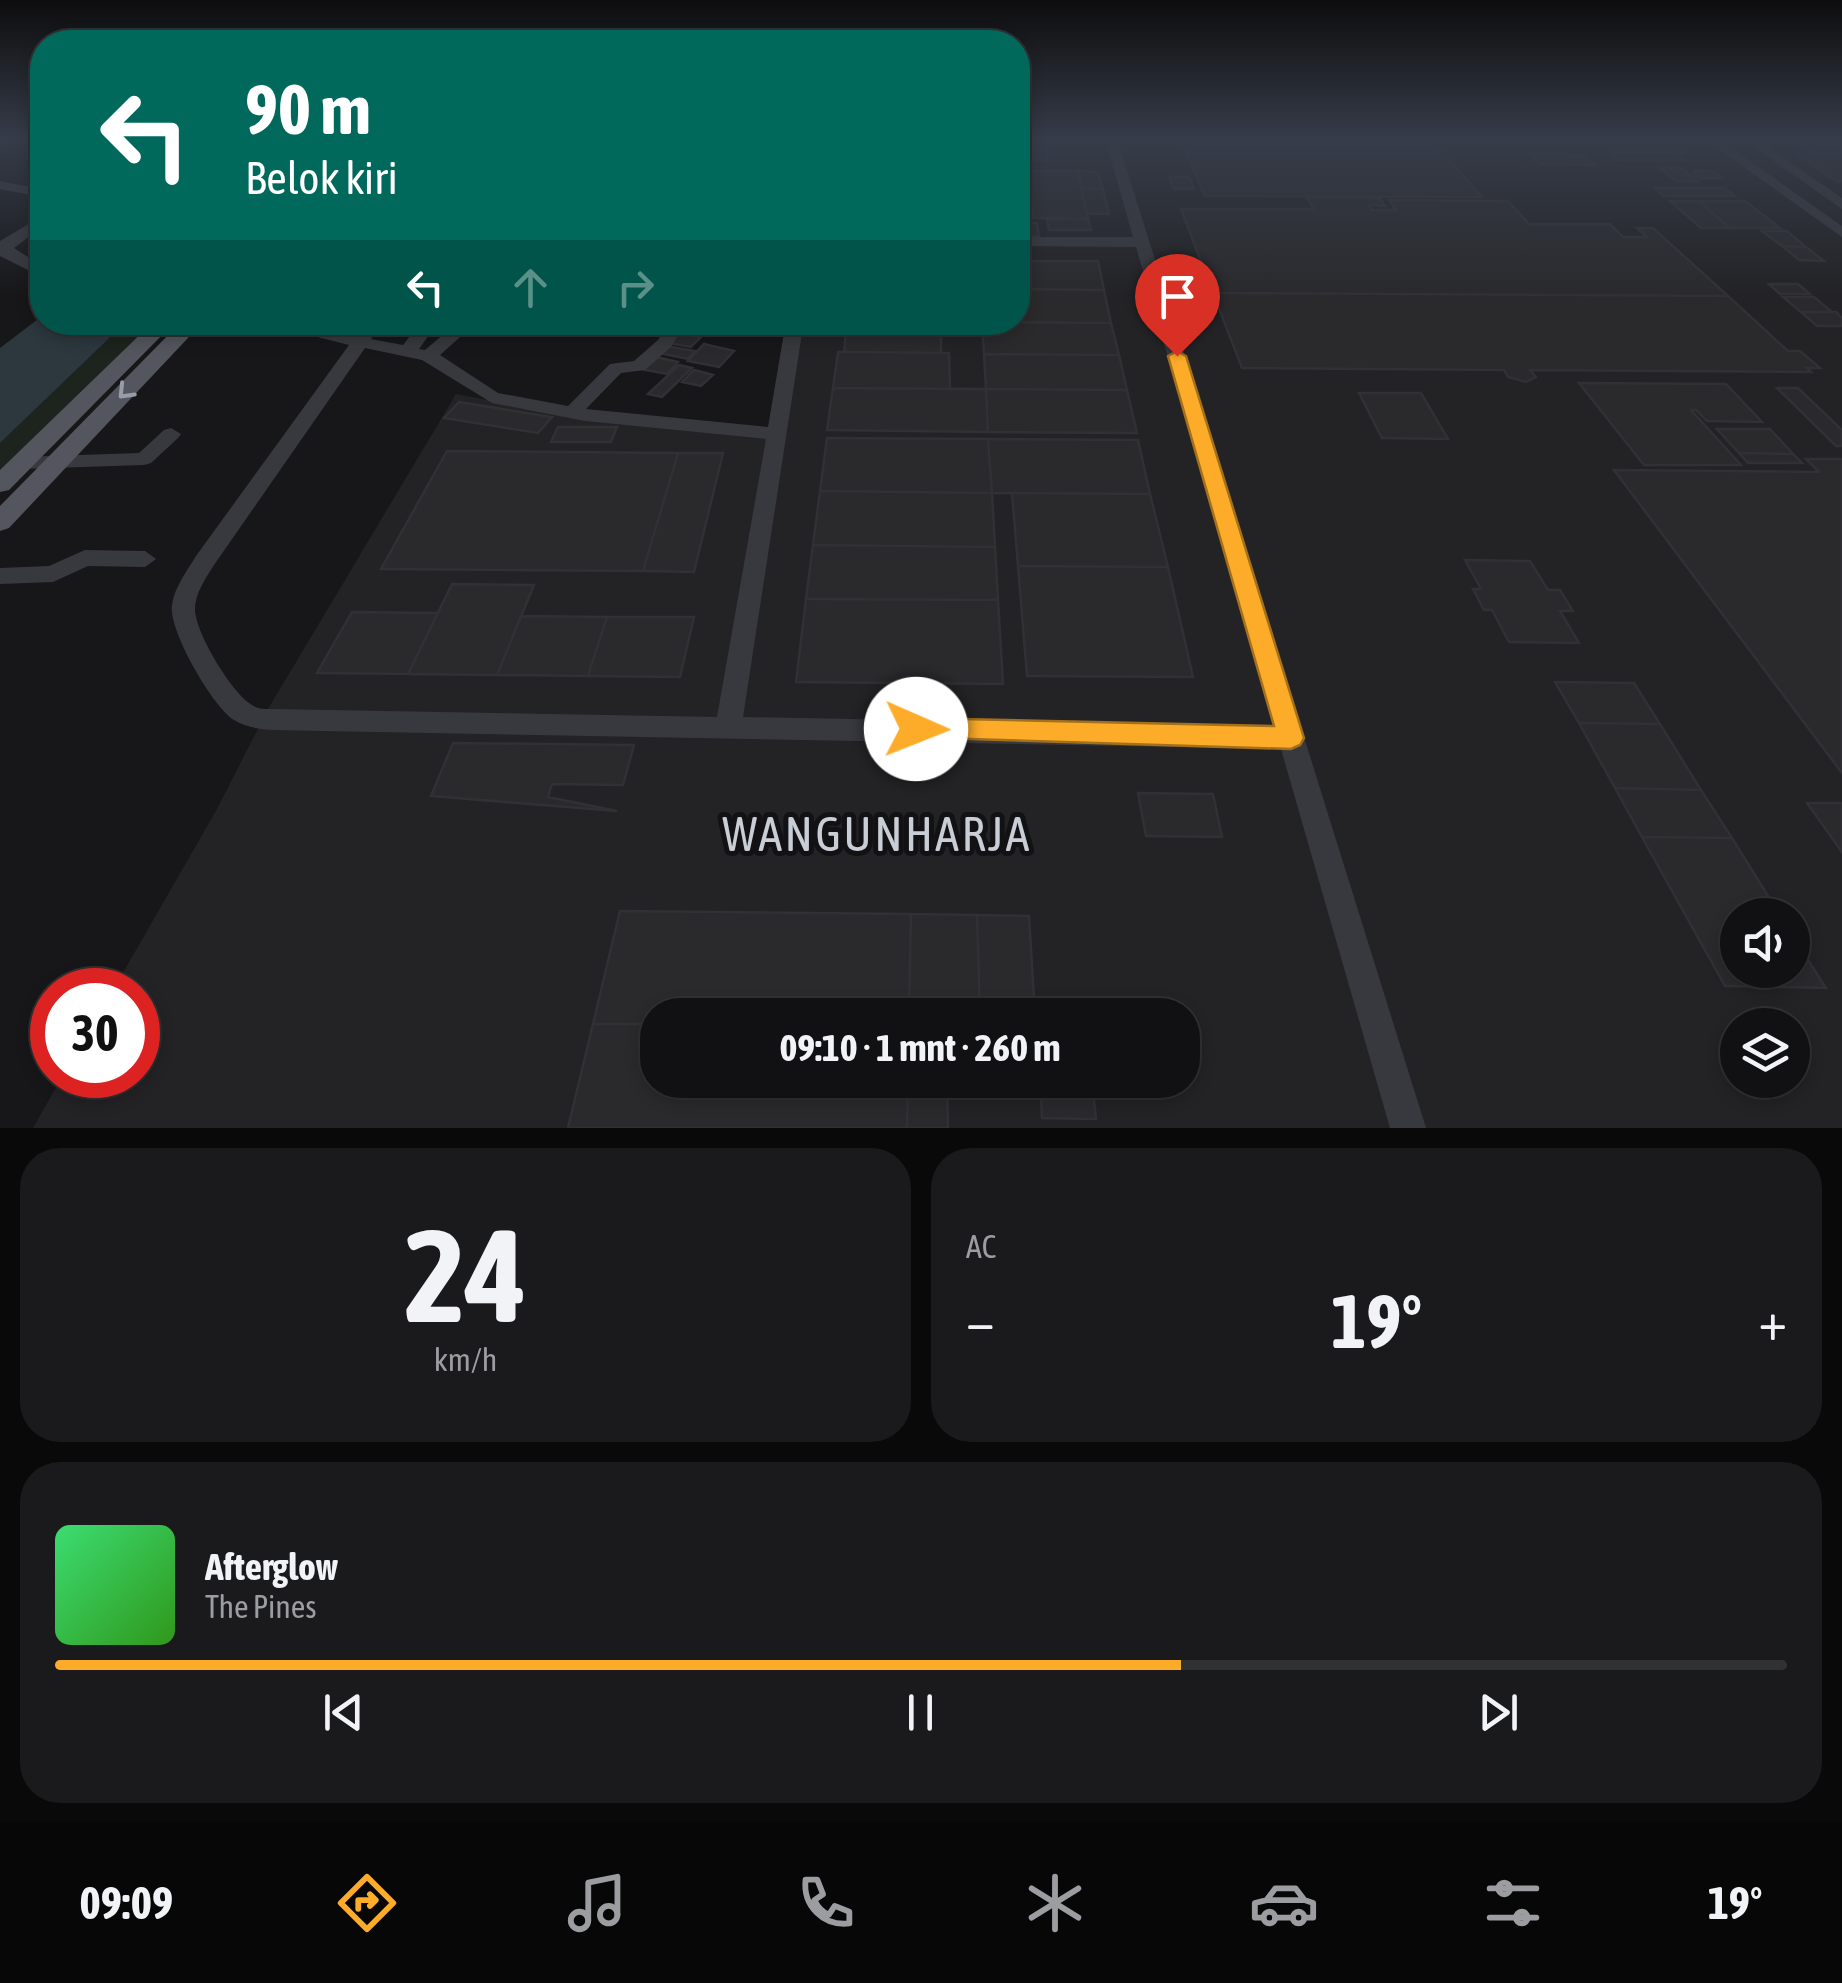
<!DOCTYPE html>
<html lang="id">
<meta charset="utf-8">
<style>
:root{--surface:#111113;--page:#1a1a1c;--text:#f1f3f6;--muted:#9c9da0;--line:#303133;--accent:#fdac2a}
body{margin:0;font-family:"Asap Condensed",sans-serif;background:var(--page);color:var(--text);height:100vh;display:flex;flex-direction:column;font-size:38px;white-space:nowrap}
*{box-sizing:border-box;margin:0}
p{font-size:32px;color:var(--muted)}
.icon{flex:none;width:55px;height:55px;fill:none;stroke:currentColor;stroke-width:2;stroke-linecap:round;stroke-linejoin:round}
.map{position:relative;height:1128px;overflow:hidden}
.panel{display:flex;flex-direction:column;gap:20px;padding:20px;background:#09090a;flex:1}
.panel>*{flex:none}
.top-card{position:absolute;left:30px;top:30px;width:1000px;height:305px;border-radius:40px;box-shadow:0 5px 15px #0003,0 0 0 2px var(--line);background:#00695c;color:#fff;overflow:hidden}
.tools{position:absolute;left:1720px;top:898px;display:grid;gap:20px}
.tools a{display:grid;place-items:center;width:90px;height:90px;border-radius:50%;background:var(--surface);box-shadow:0 5px 15px #0003,0 0 0 2px var(--line);font-size:50px}
.speed{position:absolute;left:30px;top:968px;display:flex;gap:20px;font-size:50px;font-weight:700;text-align:center}
.speed>*{display:grid;place-content:center;width:130px;height:130px;border-radius:50%;background:var(--surface);box-shadow:0 5px 15px #0003,0 0 0 2px var(--line);line-height:1}
.speed .limit{border:15px solid #d22;background:#fff;color:#111}
.pin{position:absolute;display:grid;place-items:center;width:85px;height:85px;color:#fff;margin:-102px -42px;border-radius:50% 50% 50% 0;rotate:-45deg;box-shadow:0 0 10px #0007}
.pin .icon{rotate:45deg}
.me{position:absolute;width:110px;margin:-55px;rotate:91deg;stroke-linejoin:round;filter:drop-shadow(0 0 8px #0008)}
.turn{display:flex;align-items:center;gap:35px;height:210px;padding:0 50px;font-size:45px}
.turn .icon{width:130px;height:130px;stroke-width:2.5}
.turn b{display:block;font-size:70px;line-height:85px}
.lanes{display:flex;align-items:center;height:95px;padding:0 50px;background:#0003;justify-content:center;gap:50px;direction:ltr}
.lanes .off{opacity:.35}
.big{font-size:75px;font-weight:700;line-height:1.1}
.panel .card{flex:1;display:flex;flex-direction:column;justify-content:center;gap:15px;min-width:0;padding:0 35px;border-radius:40px;background:var(--page)}
.panel .dial{align-items:center;gap:0}
.dial b{font-size:130px;line-height:1}
.song{display:flex;align-items:center;gap:30px}
.cover{width:120px;height:120px;border-radius:15px;background:linear-gradient(135deg,hsl(140 70% 55%),hsl(110 70% 35%))}
.played{height:10px;border-radius:5px;background:linear-gradient(90deg,var(--accent) 65%,var(--line) 65%)}
.keys{display:flex;justify-content:space-around;direction:ltr}
.heat{display:flex;justify-content:space-between;align-items:center;font-size:55px;direction:ltr}
.panel .tiles{flex:1;display:grid;gap:20px;grid-template-columns:1fr 1fr}
.card:last-child{grid-column:span 2}
.trip{position:absolute;left:640px;top:998px;width:560px;height:100px;border-radius:40px;background:var(--surface);box-shadow:0 5px 15px #0003,0 0 0 2px var(--line);font-weight:700;line-height:100px;text-align:center}
.tab-bar{display:flex;height:160px;justify-content:space-around;align-items:center;background:#070708;color:var(--muted)}
.tab-bar .icon{width:70px;height:70px}
.tab-bar .active{color:var(--accent)}
.tab-bar b{font-size:45px;color:var(--text)}
.map>svg:first-child{display:block}
.built{fill:#232326;fill-rule:evenodd}
.green{fill:#1c241d}
.water{fill:#2c373e}
.building{fill:#2a2a2d;stroke:#313135;stroke-width:2.5}
.lines{fill:none;stroke-linecap:round;stroke-linejoin:round}
.minor{fill:#38393e;fill-rule:evenodd}
.major{fill:#53565e;fill-rule:evenodd}
.oneway{stroke:#979ca8}
.route{fill:#fdac2a;stroke:#a4701b;stroke-width:2.5}
.labels{text-anchor:middle;stroke-width:10;stroke-linejoin:round;paint-order:stroke}
.near-quarter-label{font-size:48px;letter-spacing:2.5px;fill:#c9cdd5;stroke:#121214}
</style>
<div class="map">
<svg width="1842" height="1128" viewBox="0 0 1842 1128">
<rect width="100%" height="100%" fill="#171719"/>
<path class="built" d="M 1018,138 L 1842,138 L 1842,1128 L 33,1128 L 63,1075 L 138,1075 L 138,990 L 113,990 L 217,809 L 268,709 L 456,394 L 608,423 L 767,439 L 783,340 L 810,323 L 1018,322 ZM 1738,915 L 1792,915 L 1792,970 L 1738,970 ZM 658,1015 L 1182,1015 L 1182,1080 L 658,1080 ZM 1738,1025 L 1792,1025 L 1792,1080 L 1738,1080 Z"/>
<path class="green" d="M 125,323 L 163,323 L 0,484 L 0,443 Z"/>
<path class="water" d="M 42,316 L 42,322 L 125,323 L 0,443 L 0,348 Z"/>
<path class="building" d="M 1018,138 L 1044,138 L 1048,160 L 1018,160 Z
M 1149,138 L 1430,138 L 1482,197 L 1205,196 L 1182,144 L 1151,144 Z
M 1760,138 L 1842,138 L 1842,154 L 1814,154 L 1797,143 L 1767,142 Z
M 1609,148 L 1684,149 L 1689,153 L 1614,153 Z
M 1609,153 L 1677,153 L 1686,160 L 1617,160 Z
M 1530,154 L 1584,155 L 1595,165 L 1540,164 Z
M 1796,154 L 1842,154 L 1842,182 L 1838,182 Z
M 1660,168 L 1681,168 L 1697,181 L 1676,181 Z
M 1694,170 L 1715,172 L 1722,178 L 1700,178 L 1693,174 Z
M 1018,171 L 1028,171 L 1034,218 L 1018,218 Z
M 1028,171 L 1078,171 L 1088,219 L 1034,218 Z
M 1078,171 L 1098,172 L 1103,189 L 1081,188 Z
M 1169,177 L 1189,177 L 1194,189 L 1174,189 Z
M 1081,188 L 1103,189 L 1109,214 L 1087,214 Z
M 1655,188 L 1725,188 L 1735,196 L 1664,196 Z
M 1306,196 L 1363,197 L 1380,199 L 1385,206 L 1369,205 L 1372,210 L 1396,210 L 1389,200 L 1508,201 L 1529,224 L 1610,224 L 1623,237 L 1647,237 L 1637,228 L 1653,228 L 1728,296 L 1213,293 L 1181,209 L 1314,209 Z
M 1670,201 L 1698,201 L 1730,228 L 1701,228 Z
M 1698,201 L 1745,201 L 1780,228 L 1730,228 Z
M 1047,219 L 1088,219 L 1091,230 L 1049,230 Z
M 1018,223 L 1037,223 L 1039,236 L 1018,236 Z
M 1762,231 L 1787,231 L 1806,247 L 1782,246 Z
M 1782,246 L 1806,247 L 1824,261 L 1799,260 Z
M 1018,261 L 1098,261 L 1104,290 L 1018,289 Z
M 1769,284 L 1798,284 L 1810,294 L 1780,294 Z
M 1018,289 L 1104,290 L 1111,323 L 1018,322 Z
M 1213,293 L 1728,296 L 1788,351 L 1800,351 L 1820,368 L 1807,368 L 1811,372 L 1530,370 L 1536,377 L 1526,382 L 1508,377 L 1504,370 L 1242,368 Z
M 1783,297 L 1814,297 L 1832,312 L 1801,312 Z
M 1801,312 L 1836,312 L 1842,318 L 1842,326 L 1817,326 Z
M 847,322 L 941,322 L 941,353 L 844,352 Z
M 982,322 L 1111,323 L 1119,355 L 984,354 Z
M 677,332 L 701,337 L 691,347 L 667,343 Z
M 704,344 L 734,351 L 719,367 L 688,361 Z
M 666,346 L 695,351 L 688,359 L 659,353 Z
M 838,352 L 949,353 L 950,389 L 833,388 Z
M 984,354 L 1119,355 L 1127,390 L 986,389 Z
M 652,356 L 678,362 L 667,374 L 640,369 Z
M 679,365 L 692,368 L 662,397 L 648,394 Z
M 694,370 L 713,375 L 701,386 L 682,382 Z
M 1579,383 L 1726,384 L 1762,422 L 1707,421 L 1696,410 L 1691,410 L 1741,465 L 1644,465 Z
M 833,388 L 986,389 L 988,432 L 827,430 Z
M 1777,388 L 1798,388 L 1842,430 L 1842,446 L 1836,446 Z
M 986,389 L 1127,390 L 1137,433 L 988,432 Z
M 1359,393 L 1421,393 L 1448,439 L 1382,438 Z
M 459,402 L 552,417 L 538,433 L 444,418 Z
M 558,427 L 617,427 L 611,442 L 551,442 Z
M 1717,429 L 1770,429 L 1793,454 L 1739,453 Z
M 827,438 L 988,439 L 992,493 L 820,491 Z
M 988,439 L 1138,440 L 1150,494 L 992,493 Z
M 447,451 L 678,453 L 643,571 L 381,569 Z
M 678,453 L 723,453 L 694,572 L 643,571 Z
M 1739,453 L 1793,454 L 1802,463 L 1748,463 Z
M 1806,459 L 1842,459 L 1842,773 L 1614,470 L 1819,472 Z
M 820,491 L 992,493 L 995,547 L 813,545 Z
M 1012,493 L 1150,494 L 1168,567 L 1018,566 Z
M 813,545 L 995,547 L 998,600 L 806,599 Z
M 1465,560 L 1530,561 L 1548,590 L 1560,590 L 1573,611 L 1560,611 L 1579,643 L 1509,642 L 1492,610 L 1484,610 L 1473,589 L 1481,589 Z
M 1018,566 L 1168,567 L 1193,677 L 1027,676 Z
M 452,584 L 534,585 L 497,675 L 408,674 Z
M 806,599 L 998,600 L 1003,684 L 796,682 Z
M 352,612 L 438,613 L 408,674 L 317,673 Z
M 521,616 L 607,617 L 588,676 L 497,675 Z
M 607,617 L 694,617 L 680,677 L 588,676 Z
M 1555,682 L 1634,683 L 1660,724 L 1579,723 Z
M 1579,723 L 1660,724 L 1701,790 L 1615,788 Z
M 453,743 L 634,745 L 623,785 L 552,784 L 548,797 L 617,811 L 431,796 Z
M 1615,788 L 1701,790 L 1732,838 L 1642,837 Z
M 1138,793 L 1213,794 L 1222,837 L 1146,836 Z
M 1807,803 L 1842,803 L 1842,852 Z
M 1642,837 L 1732,838 L 1780,915 L 1738,915 L 1738,970 L 1792,970 L 1792,935 L 1826,988 L 1725,986 Z
M 620,911 L 911,914 L 909,1015 L 658,1015 L 658,1024 L 593,1024 Z
M 911,914 L 977,915 L 980,1015 L 909,1015 Z
M 977,915 L 1029,916 L 1035,1015 L 980,1015 Z
M 1034,998 L 1084,998 L 1085,1015 L 1035,1015 Z
M 593,1024 L 658,1024 L 658,1080 L 908,1080 L 907,1128 L 568,1128 Z
M 908,1080 L 947,1080 L 948,1128 L 907,1128 Z
M 1040,1080 L 1092,1080 L 1096,1119 L 1042,1118 Z"/>
<g class="lines">
<path class="minor" d="M 1105,138 L 1117,138 L 1426,1128 L 1390,1128 L 1281,749 L 272,730 C 259,729 245,727 234,720 C 213,707 168,630 172,605 C 174,588 187,571 196,556 L 349,345 L 258,322 L 293,322 L 356,336 L 365,322 L 382,322 L 371,339 L 403,345 L 421,322 L 438,322 L 419,349 L 425,350 L 458,322 L 477,322 L 440,355 L 498,393 L 568,406 L 610,364 L 634,361 L 658,340 L 669,322 L 686,322 L 671,347 L 645,370 L 621,373 L 586,409 L 768,427 L 784,333 L 778,322 L 795,322 L 802,333 L 743,717 L 1275,727 L 1136,247 L 1018,246 L 1018,237 L 1133,237 ZM 365,348 L 422,360 L 492,403 L 585,421 L 766,439 L 717,717 L 272,709 C 263,709 257,709 249,703 C 230,689 195,632 195,609 C 195,593 206,578 214,565 Z
M 1703,138 L 1717,138 L 1842,226 L 1842,237 Z
M 1741,138 L 1755,138 L 1842,198 L 1842,209 Z
M 0,181 L 36,188 L 38,191 L 31,195 L 0,189 Z
M 42,216 L 42,227 L 14,248 L 42,266 L 42,277 L 0,256 L 0,241 Z
M 171,428 L 181,434 L 178,438 L 151,463 L 144,465 L 21,469 L 11,463 L 21,457 L 139,453 L 164,430 Z
M 85,550 L 145,551 L 156,559 L 145,567 L 88,566 L 53,582 L 0,584 L 0,568 L 49,566 Z"/>
<path class="major" d="M 153,322 L 175,322 L 9,490 L 0,492 L 0,470 Z
M 181,322 L 203,322 L 9,528 L 0,531 L 0,506 Z"/>
</g>
<defs><path id="oneway-chevron" d="M-2-3.5L2.5 0L-2 3.5" fill="none" stroke-width="1.6" stroke-linecap="round" stroke-linejoin="round" transform="scale(2.5)"/></defs>
<use class="oneway" href="#oneway-chevron" transform="translate(125 392) rotate(134)"/>
<linearGradient id="sky" x2="0" y2="1"><stop stop-color="#0d0d0e"/><stop offset="0.47" stop-color="#363c49"/><stop offset="1" stop-color="#363c49" stop-opacity="0"/></linearGradient>
<rect width="1842" height="296" fill="url(#sky)"/>
<path class="route" d="M 1177,351 L 1186,356 L 1304,738 L 1300,745 L 1291,749 L 907,737 L 903,729 L 907,722 L 916,718 L 1274,726 L 1168,356 Z"/>
<g class="labels">
<g class="near-quarter-label">
<text x="877" y="851">WANGUNHARJA</text>
</g>
</g>
</svg>
<div class="tools">
<a><svg class="icon" aria-label="sound" viewBox="0 0 24 24"><path d="M4 9h4l5-4v14l-5-4H4zM17 9q2 3 0 6"/></svg></a>
<a><svg class="icon" aria-label="layers" viewBox="0 0 24 24"><path d="M12 4l9 5-9 5-9-5zM3 14l9 5 9-5"/></svg></a>
</div>
<div class="speed"><div class="limit">30</div></div>
<div class="pin" style="left:1177px;top:356px;background:#d93025"><svg class="icon" aria-label="arrive" viewBox="0 0 24 24"><path d="M6 21V4h12l-3 4 3 4H6"/></svg></div>
<svg class="me" style="left:916px;top:729px" viewBox="-20 -20 40 40"><circle r="19" fill="#fff"/><path d="M0-13L10 11 0 6-10 11z" fill="#fdac2a"/></svg>
<div class="trip">09:10 · 1 mnt · 260 m</div>
<div class="top-card">
<div class="turn"><svg class="icon" aria-label="left" viewBox="0 0 24 24"><path d="M17 20v-9H6M10 6l-5 5 5 5"/></svg><div><b>90 m</b>Belok kiri</div></div>
<div class="lanes"><svg class="icon" aria-label="left" viewBox="0 0 24 24"><path d="M17 20v-9H6M10 6l-5 5 5 5"/></svg><svg class="icon off" aria-label="ahead" viewBox="0 0 24 24"><path d="M12 20V5M6 11l6-6 6 6"/></svg><svg class="icon off" aria-label="right" viewBox="0 0 24 24"><path d="M7 20v-9h11M14 6l5 5-5 5"/></svg></div>
</div>
</div>
<section class="panel">
<div class="tiles">
<div class="card dial"><b>24</b><p>km/h</p></div>
<div class="card"><p>AC</p>
<div class="heat"><a>−</a><b class="big">19°</b><a>+</a></div>
</div>
<div class="card">
<div class="song"><i class="cover"></i><div><b>Afterglow</b><p>The Pines</p></div></div>
<div class="played"></div>
<div class="keys"><svg class="icon" aria-label="previous" viewBox="0 0 24 24"><path d="M18 5L8 12l10 7zM5 5v14"/></svg><svg class="icon" aria-label="pause" viewBox="0 0 24 24"><path d="M8 5v14M16 5v14"/></svg><svg class="icon" aria-label="next" viewBox="0 0 24 24"><path d="M6 5l10 7-10 7zM19 5v14"/></svg></div>
</div>
</div>
</section>
<nav class="tab-bar">
<b>09:09</b>
<svg class="icon active" aria-label="directions" viewBox="0 0 24 24"><path d="M12 3l9 9-9 9-9-9zM9 14v-3h6M13 9l2 2-2 2"/></svg>
<svg class="icon" aria-label="music" viewBox="0 0 24 24"><path d="M9 18V5l10-2v13"/><circle cx="6" cy="18" r="3"/><circle cx="16" cy="16" r="3"/></svg>
<svg class="icon" aria-label="phone" viewBox="0 0 24 24"><path d="M5 4h4l2 5-3 2q2 4 5 5l2-3 5 2v4C11 20 4 13 5 4z"/></svg>
<svg class="icon" aria-label="climate" viewBox="0 0 24 24"><path d="M12 3v18M4 7l16 10M4 17L20 7"/></svg>
<svg class="icon" aria-label="car" viewBox="0 0 24 24"><path d="M5 17H2v-5l4-1 3-4h7l3 4 3 1v5h-3M9 17h6M6 11h13"/><circle cx="7" cy="17" r="2"/><circle cx="17" cy="17" r="2"/></svg>
<svg class="icon" aria-label="filters" viewBox="0 0 24 24"><path d="M4 7h16M4 17h16"/><circle cx="9" cy="7" r="2"/><circle cx="15" cy="17" r="2"/></svg>
<b>19°</b>
</nav>
